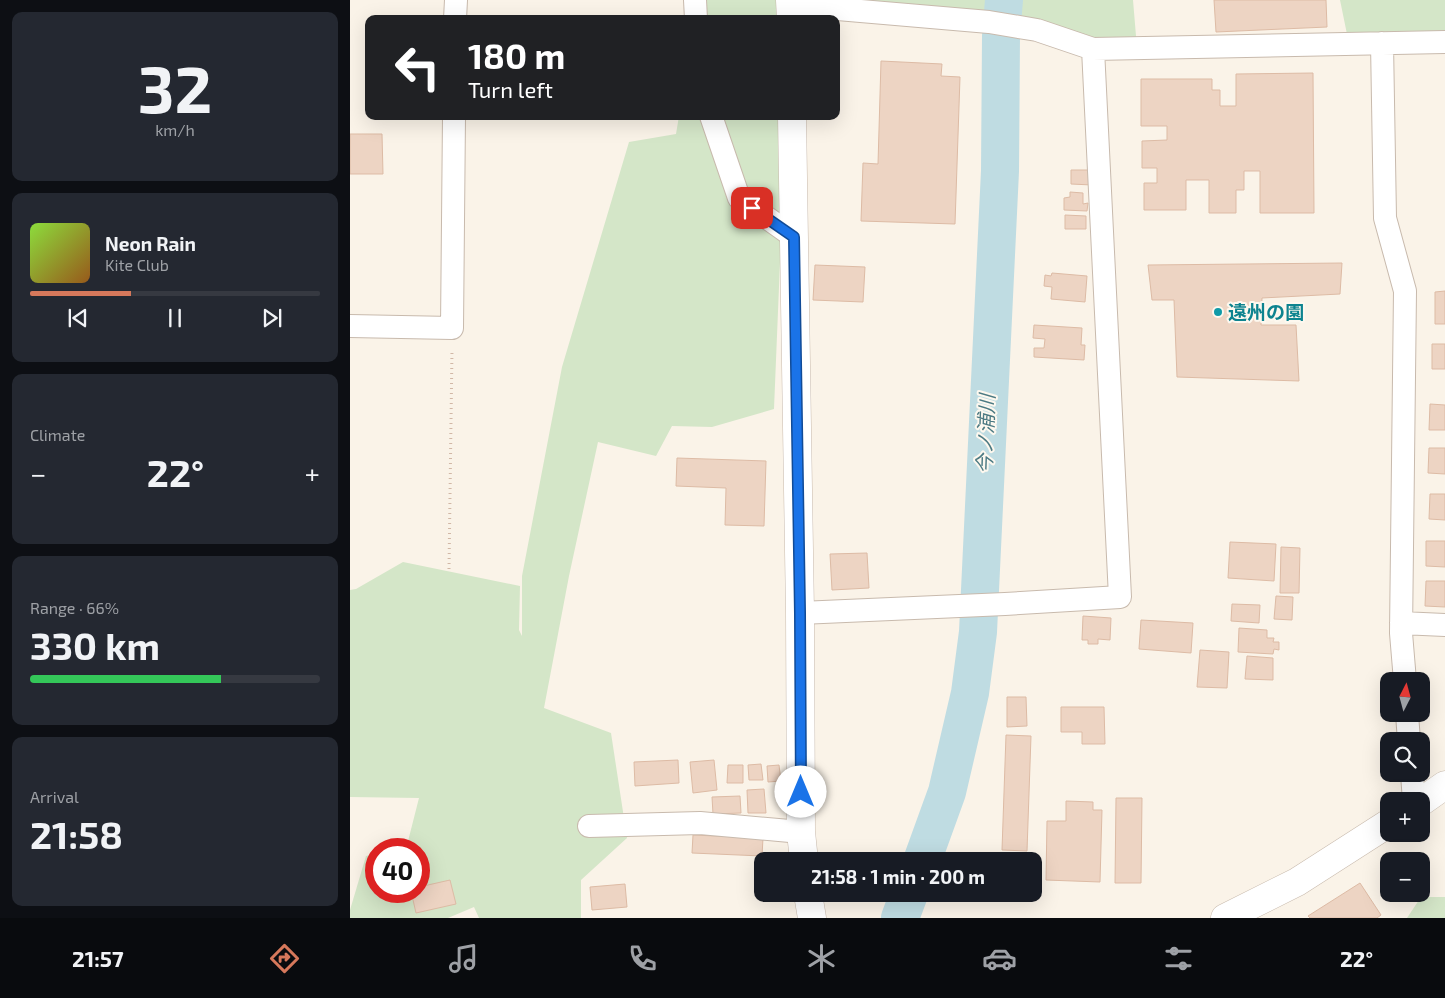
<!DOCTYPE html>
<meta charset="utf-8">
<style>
:root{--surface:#171b24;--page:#242831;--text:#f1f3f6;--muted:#9ea1a6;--line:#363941;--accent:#d6785b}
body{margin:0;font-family:"Exo 2","Noto Sans JP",sans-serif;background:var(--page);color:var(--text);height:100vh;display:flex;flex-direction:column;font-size:19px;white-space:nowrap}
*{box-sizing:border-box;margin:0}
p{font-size:16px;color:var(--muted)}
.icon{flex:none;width:28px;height:28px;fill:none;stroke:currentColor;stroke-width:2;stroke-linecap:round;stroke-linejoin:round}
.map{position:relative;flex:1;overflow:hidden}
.details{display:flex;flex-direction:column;gap:12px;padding:12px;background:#0d0f14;width:350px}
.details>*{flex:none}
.guide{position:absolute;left:15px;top:15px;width:475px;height:105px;border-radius:10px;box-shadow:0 5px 20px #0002;background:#202124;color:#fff;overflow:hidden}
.needle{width:32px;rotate:6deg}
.controls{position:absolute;left:1030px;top:672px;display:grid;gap:10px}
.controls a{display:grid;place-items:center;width:50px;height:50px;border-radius:10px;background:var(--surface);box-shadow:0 5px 20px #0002;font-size:25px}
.speed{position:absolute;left:15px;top:838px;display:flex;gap:10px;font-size:25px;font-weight:700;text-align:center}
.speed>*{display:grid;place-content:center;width:65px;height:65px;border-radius:50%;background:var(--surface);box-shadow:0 5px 20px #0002;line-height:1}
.speed .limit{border:8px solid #d22;background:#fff;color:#111}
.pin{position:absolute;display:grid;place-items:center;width:42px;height:42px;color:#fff;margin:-21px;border-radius:10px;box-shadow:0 2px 8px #0006}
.me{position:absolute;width:55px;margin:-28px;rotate:0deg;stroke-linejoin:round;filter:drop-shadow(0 0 4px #0008)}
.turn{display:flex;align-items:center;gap:18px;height:105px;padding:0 20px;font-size:22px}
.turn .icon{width:65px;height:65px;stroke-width:2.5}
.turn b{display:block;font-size:35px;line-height:42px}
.big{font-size:38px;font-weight:700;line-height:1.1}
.details .widget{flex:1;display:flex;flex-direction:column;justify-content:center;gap:8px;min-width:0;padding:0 18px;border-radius:10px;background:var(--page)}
.details .dial{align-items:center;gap:0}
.dial b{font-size:65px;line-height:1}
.song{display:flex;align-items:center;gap:15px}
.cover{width:60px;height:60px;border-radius:8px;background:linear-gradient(135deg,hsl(90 70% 55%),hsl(30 70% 35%))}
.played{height:5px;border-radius:2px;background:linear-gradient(90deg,var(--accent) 35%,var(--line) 35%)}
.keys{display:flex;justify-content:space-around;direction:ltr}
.heat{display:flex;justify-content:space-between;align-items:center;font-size:28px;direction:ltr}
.charge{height:8px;border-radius:4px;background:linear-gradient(90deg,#34c759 66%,var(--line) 0)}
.trip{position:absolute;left:404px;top:852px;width:288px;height:50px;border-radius:10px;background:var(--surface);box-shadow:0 5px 20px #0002;font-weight:700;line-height:50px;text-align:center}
.dock{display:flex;height:80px;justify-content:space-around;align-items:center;background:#090b0e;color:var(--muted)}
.dock .icon{width:35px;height:35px}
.dock .on{color:var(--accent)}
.dock b{font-size:22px;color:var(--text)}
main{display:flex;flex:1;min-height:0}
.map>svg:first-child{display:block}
.green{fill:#d4e6c8}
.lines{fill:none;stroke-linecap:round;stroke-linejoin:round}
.river{stroke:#bfdce2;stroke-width:38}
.building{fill:#edd4c3;stroke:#ddbba5}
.minor-casing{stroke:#c8baad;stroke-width:24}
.tertiary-casing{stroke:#c8baad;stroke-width:29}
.path{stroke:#d1b7a6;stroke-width:3;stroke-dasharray:1 4;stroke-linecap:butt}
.minor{stroke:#fff;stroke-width:22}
.tertiary{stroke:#fff;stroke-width:28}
.route-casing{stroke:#114b97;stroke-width:12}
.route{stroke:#1a73e8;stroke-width:9}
.culture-dot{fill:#0f9aa8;stroke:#fdf8ef;stroke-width:2}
.labels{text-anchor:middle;stroke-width:4;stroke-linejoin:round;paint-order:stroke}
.culture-label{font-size:19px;font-weight:bold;fill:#0d838f;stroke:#fdf8ef;text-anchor:start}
.water-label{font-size:20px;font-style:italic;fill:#4b7982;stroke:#fdf8ef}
</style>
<main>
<section class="details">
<div class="widget dial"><b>32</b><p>km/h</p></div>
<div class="widget">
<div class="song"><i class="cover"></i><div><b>Neon Rain</b><p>Kite Club</p></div></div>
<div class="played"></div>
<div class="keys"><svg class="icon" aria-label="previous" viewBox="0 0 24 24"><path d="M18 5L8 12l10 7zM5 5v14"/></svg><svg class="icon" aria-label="pause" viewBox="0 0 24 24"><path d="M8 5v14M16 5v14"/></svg><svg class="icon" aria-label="next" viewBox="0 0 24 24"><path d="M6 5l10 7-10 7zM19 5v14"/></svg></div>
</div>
<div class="widget"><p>Climate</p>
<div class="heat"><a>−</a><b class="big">22°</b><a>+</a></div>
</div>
<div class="widget"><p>Range · 66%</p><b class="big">330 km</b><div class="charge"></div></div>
<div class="widget"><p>Arrival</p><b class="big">21:58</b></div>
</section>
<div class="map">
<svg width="1095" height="918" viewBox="0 0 1095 918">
<rect width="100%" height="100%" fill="#faf3e8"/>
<path class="green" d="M 344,0 L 783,0 L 787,48 L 677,23 L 441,5 L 440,19 L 346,19 Z
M 990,0 L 1095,0 L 1095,42 L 999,44 Z
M 329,116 L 436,116 L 424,409 L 362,427 L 322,426 L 306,456 L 248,442 L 219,576 L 194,708 L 261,733 L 277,838 L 231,880 L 231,918 L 129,918 L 124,907 L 98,918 L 0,918 L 0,910 L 16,856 L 26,854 L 26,891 L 69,891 L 69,849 L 56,849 L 69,798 L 0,797 L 0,590 L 6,589 L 53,562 L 170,586 L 169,630 L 172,636 L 172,576 L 212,367 L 279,142 L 326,134 Z
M 1071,897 L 1095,897 L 1095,918 L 1057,918 Z"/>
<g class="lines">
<path class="river" d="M 572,861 L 597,792 L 620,693 L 628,632 L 650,171 L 651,36 L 654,0
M 550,918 L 559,894"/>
</g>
<path class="building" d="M 864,0 L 976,0 L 977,27 L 866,32 Z
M 531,61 L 592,64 L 591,76 L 610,77 L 605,224 L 511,221 L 513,163 L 528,164 Z
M 963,73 L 964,213 L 910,213 L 910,171 L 894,171 L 894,190 L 886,190 L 886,213 L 859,213 L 859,180 L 836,180 L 836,210 L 794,210 L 794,183 L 807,183 L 807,168 L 792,168 L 792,141 L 817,140 L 817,126 L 791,126 L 791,79 L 862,79 L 862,90 L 870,90 L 870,106 L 886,106 L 886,74 Z
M 0,134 L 32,134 L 33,174 L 0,174 Z
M 721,170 L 742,170 L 742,185 L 721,184 Z
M 720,192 L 733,193 L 733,204 L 738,203 L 737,211 L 714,210 L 714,198 L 720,197 Z
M 715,215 L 736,216 L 736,229 L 715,229 Z
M 992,263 L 990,294 L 912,298 L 911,325 L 946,325 L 949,381 L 827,377 L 824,300 L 802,300 L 798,265 Z
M 465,265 L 515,267 L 513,302 L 463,300 Z
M 702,273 L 737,276 L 735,302 L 701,299 L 702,287 L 694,286 L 695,275 L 701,276 Z
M 1095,291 L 1095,324 L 1085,324 L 1085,292 Z
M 684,325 L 732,328 L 731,345 L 735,345 L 734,360 L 684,357 L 684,348 L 694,348 L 695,339 L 683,338 Z
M 1082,344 L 1095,344 L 1095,369 L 1082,369 Z
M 1080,404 L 1095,405 L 1095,430 L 1079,430 Z
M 1079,448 L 1095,448 L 1095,474 L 1078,473 Z
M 327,458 L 416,461 L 414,526 L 375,525 L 376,488 L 326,486 Z
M 1080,494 L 1095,494 L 1095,520 L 1079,519 Z
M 1076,541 L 1095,541 L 1095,567 L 1076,566 Z
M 880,542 L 926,544 L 924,581 L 878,578 Z
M 931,547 L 950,548 L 949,593 L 930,593 Z
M 517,553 L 519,588 L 482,590 L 480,554 Z
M 1076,581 L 1095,581 L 1095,607 L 1075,606 Z
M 926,596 L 943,597 L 942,620 L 924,619 Z
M 882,604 L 910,605 L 909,623 L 881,621 Z
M 733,616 L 761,618 L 760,640 L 748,639 L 748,644 L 738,644 L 738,640 L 732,640 Z
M 791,620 L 843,623 L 841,653 L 789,649 Z
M 889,628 L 917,630 L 917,638 L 924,638 L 923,642 L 929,642 L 929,650 L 924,649 L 923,654 L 888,652 Z
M 850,650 L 879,652 L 877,688 L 847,687 Z
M 897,656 L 923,658 L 923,680 L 895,679 Z
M 657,697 L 676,697 L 677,726 L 657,727 Z
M 711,707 L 754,707 L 755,744 L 732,744 L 732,732 L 711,732 Z
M 656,735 L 681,736 L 677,851 L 652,850 Z
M 328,760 L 329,783 L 285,786 L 284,762 Z
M 364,760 L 367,790 L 343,793 L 340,762 Z
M 411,764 L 413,780 L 399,780 L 398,765 Z
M 378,765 L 393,765 L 393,783 L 377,783 Z
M 429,765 L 431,781 L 418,782 L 417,766 Z
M 414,789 L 416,813 L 398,813 L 397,790 Z
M 390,796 L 391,813 L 363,814 L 362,797 Z
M 766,798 L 792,798 L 791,883 L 765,883 Z
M 716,801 L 743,802 L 743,810 L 752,810 L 750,882 L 696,880 L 697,821 L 716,821 Z
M 343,835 L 413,838 L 412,856 L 342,853 Z
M 100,880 L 106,904 L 66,913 L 61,891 L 69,891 L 69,887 Z
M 1010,883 L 1031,915 L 1027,918 L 960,918 L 958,916 Z
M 275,884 L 277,907 L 242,910 L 240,887 Z"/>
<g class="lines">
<g class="minor-casing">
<path id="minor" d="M 345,0 L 346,19
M 441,5 L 639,22 L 687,30 L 743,49 L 1095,42
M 105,19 L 106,0
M 1032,43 L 1035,218 L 1055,291 L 1051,633 L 1055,681
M 361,116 L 389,198 L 444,237
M 0,326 L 102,328 L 104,116
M 450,613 L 655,604 L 770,597 L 743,49
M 1051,623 L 1095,625
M 1057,714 L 1059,741
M 1062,774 L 1064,801
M 239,826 L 350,823 L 451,832"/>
</g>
<g class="tertiary-casing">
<path id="tertiary" d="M 440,0 L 441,19
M 442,116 L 450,613 L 451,832 L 454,861
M 1071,802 L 1095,785
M 458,894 L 462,918
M 875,918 L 947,882 L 1039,823"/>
</g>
<path class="path" d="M 99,569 L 102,349"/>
<use href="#minor" class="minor"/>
<use href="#tertiary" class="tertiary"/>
</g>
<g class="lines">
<g class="route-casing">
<path id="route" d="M 402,208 L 444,237 L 450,613 L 451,792"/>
</g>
<use href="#route" class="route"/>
</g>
<circle class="culture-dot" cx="868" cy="312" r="5"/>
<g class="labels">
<g class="culture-label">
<text x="878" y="319">遠州の園</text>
</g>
<g class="water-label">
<text transform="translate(636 434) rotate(-88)" y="7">今ノ浦川</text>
</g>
</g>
</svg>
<div class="controls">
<a><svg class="needle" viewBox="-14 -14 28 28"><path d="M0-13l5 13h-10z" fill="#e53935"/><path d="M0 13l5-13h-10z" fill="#9ea1a6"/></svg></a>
<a><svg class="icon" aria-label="search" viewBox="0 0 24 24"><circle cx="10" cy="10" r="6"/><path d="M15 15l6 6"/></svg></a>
<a>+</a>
<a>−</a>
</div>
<div class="speed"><div class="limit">40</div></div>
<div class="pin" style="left:402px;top:208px;background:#d93025"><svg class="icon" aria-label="arrive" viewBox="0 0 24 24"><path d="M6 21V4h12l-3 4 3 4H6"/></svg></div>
<svg class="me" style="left:451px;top:792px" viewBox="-20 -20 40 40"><circle r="19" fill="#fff"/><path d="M0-13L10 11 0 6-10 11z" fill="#1a73e8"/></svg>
<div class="trip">21:58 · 1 min · 200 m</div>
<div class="guide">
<div class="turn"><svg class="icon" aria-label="left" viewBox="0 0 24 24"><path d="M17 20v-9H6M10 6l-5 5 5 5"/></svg><div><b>180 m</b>Turn left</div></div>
</div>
</div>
</main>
<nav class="dock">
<b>21:57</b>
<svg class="icon on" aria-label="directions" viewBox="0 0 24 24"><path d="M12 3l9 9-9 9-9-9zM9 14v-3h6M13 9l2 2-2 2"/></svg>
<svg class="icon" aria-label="music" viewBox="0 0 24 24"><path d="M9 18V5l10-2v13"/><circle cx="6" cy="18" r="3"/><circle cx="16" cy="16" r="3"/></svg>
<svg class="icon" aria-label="phone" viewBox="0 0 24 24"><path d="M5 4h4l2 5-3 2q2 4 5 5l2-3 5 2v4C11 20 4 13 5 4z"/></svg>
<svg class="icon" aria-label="climate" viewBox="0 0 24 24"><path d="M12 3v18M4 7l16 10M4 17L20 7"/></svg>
<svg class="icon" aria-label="car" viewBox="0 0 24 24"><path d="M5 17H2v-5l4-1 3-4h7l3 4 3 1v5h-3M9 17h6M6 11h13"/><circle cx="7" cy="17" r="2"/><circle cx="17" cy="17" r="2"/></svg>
<svg class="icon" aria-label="filters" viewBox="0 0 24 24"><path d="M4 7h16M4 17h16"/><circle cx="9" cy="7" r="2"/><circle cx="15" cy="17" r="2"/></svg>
<b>22°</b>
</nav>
